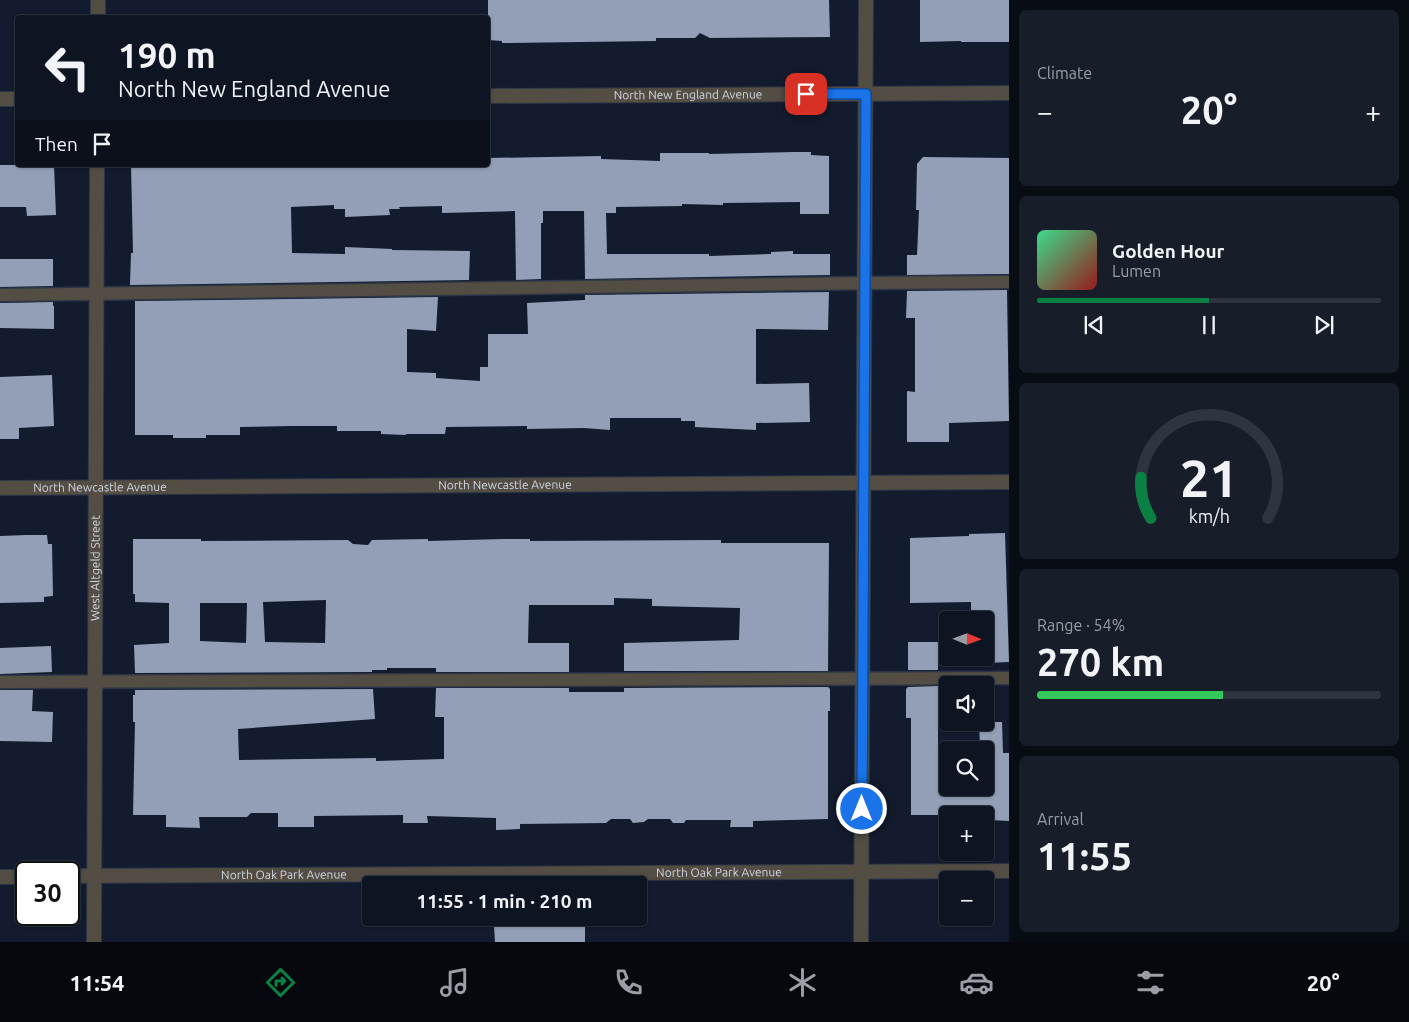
<!DOCTYPE html>
<meta charset="utf-8">
<style>
:root{--surface:#0e1522;--page:#171e2a;--text:#f1f3f6;--muted:#9b9fa5;--line:#2e3440;--accent:#0b8043}
body{margin:0;font-family:Ubuntu,sans-serif;background:var(--page);color:var(--text);height:100vh;display:flex;flex-direction:column;font-size:19px;white-space:nowrap}
*{box-sizing:border-box;margin:0}
p{font-size:16px;color:var(--muted)}
.icon{flex:none;width:28px;height:28px;fill:none;stroke:currentColor;stroke-width:2;stroke-linecap:round;stroke-linejoin:round}
.map{position:relative;flex:1;overflow:hidden}
.sheet{display:flex;flex-direction:column;gap:10px;padding:10px;background:#080c13;width:400px}
.sheet>*{flex:none}
.top-card{position:absolute;left:15px;top:15px;width:475px;height:152px;border-radius:5px;box-shadow:0 1px 4px #0004,0 0 0 1px var(--line);background:#0e1522;color:var(--text);overflow:hidden}
.needle{width:32px;rotate:91deg}
.fabs{position:absolute;left:939px;top:611px;display:grid;gap:10px}
.fabs a{display:grid;place-items:center;width:55px;height:55px;border-radius:5px;background:var(--surface);box-shadow:0 1px 4px #0004,0 0 0 1px var(--line);font-size:25px}
.speed{position:absolute;left:15px;top:861px;display:flex;gap:10px;font-size:25px;font-weight:700;text-align:center}
.speed>*{display:grid;place-content:center;width:65px;height:65px;border-radius:50%;background:var(--surface);box-shadow:0 1px 4px #0004,0 0 0 1px var(--line);line-height:1}
.speed .limit{border:2px solid #111;border-radius:8px;background:#fff;color:#111}
.pin{position:absolute;display:grid;place-items:center;width:42px;height:42px;color:#fff;margin:-21px;border-radius:10px;box-shadow:0 2px 8px #0006}
.me{position:absolute;width:55px;margin:-28px;rotate:0deg;stroke-linejoin:round;filter:drop-shadow(0 0 4px #0008)}
.turn{display:flex;align-items:center;gap:18px;height:105px;padding:0 20px;font-size:22px}
.turn .icon{width:65px;height:65px;stroke-width:2.5}
.turn b{display:block;font-size:35px;line-height:42px}
.then{display:flex;align-items:center;height:48px;padding:0 20px;background:#0003;gap:10px;font-size:19px}
.big{font-size:38px;font-weight:700;line-height:1.1}
.sheet .card{flex:1;display:flex;flex-direction:column;justify-content:center;gap:8px;min-width:0;padding:0 18px;border-radius:8px;background:var(--page)}
.sheet .dial{align-items:center;gap:0}
.dial svg{height:130px;overflow:visible;fill:none;stroke:var(--line);stroke-width:7;stroke-linecap:round;text-anchor:middle}
.dial text{fill:var(--text);stroke:none}
.song{display:flex;align-items:center;gap:15px}
.cover{width:60px;height:60px;border-radius:8px;background:linear-gradient(135deg,hsl(150 70% 55%),hsl(0 70% 35%))}
.played{height:5px;border-radius:2px;background:linear-gradient(90deg,var(--accent) 50%,var(--line) 50%)}
.keys{display:flex;justify-content:space-around;direction:ltr}
.heat{display:flex;justify-content:space-between;align-items:center;font-size:28px;direction:ltr}
.charge{height:8px;border-radius:4px;background:linear-gradient(90deg,#34c759 54%,var(--line) 0)}
.trip{position:absolute;left:362px;top:876px;width:285px;height:50px;border-radius:5px;background:var(--surface);box-shadow:0 1px 4px #0004,0 0 0 1px var(--line);font-weight:700;line-height:50px;text-align:center}
.menu{display:flex;height:80px;justify-content:space-around;align-items:center;background:#06080e;color:var(--muted)}
.menu .icon{width:35px;height:35px}
.menu .on{color:var(--accent)}
.menu b{font-size:22px;color:var(--text)}
main{display:flex;flex:1;min-height:0}
.map>svg:first-child{display:block}
.building{fill:#929fb6;fill-rule:evenodd}
.lines{fill:none;stroke-linecap:round;stroke-linejoin:round}
.service-casing{stroke:#2d3647;stroke-width:15}
.minor-casing{stroke:#2d3647;stroke-width:16}
.tertiary-casing{stroke:#2d3647;stroke-width:16}
.service{stroke:#534d44;stroke-width:12}
.minor{stroke:#534d44;stroke-width:14}
.tertiary{stroke:#534d44;stroke-width:14}
.route-casing{stroke:#114b97;stroke-width:12}
.route{stroke:#1a73e8;stroke-width:9}
.labels{text-anchor:middle;stroke-width:5;stroke-linejoin:round;paint-order:stroke}
.street-label{font-size:12px;fill:#d0d7e3;stroke:#04070e}
</style>
<main>
<div class="map">
<svg width="1009" height="942" viewBox="0 0 1009 942">
<rect width="100%" height="100%" fill="#131c2e"/>
<path class="building" d="M 488,0 L 829,0 L 830,37 L 710,38 L 700,33 L 695,38 L 656,38 L 656,41 L 502,43 L 502,41 L 488,40 Z
M 920,0 L 1009,0 L 1009,42 L 961,42 L 961,41 L 920,42 Z
M 795,152 L 811,152 L 811,155 L 829,156 L 829,214 L 800,214 L 800,202 L 723,203 L 723,205 L 682,204 L 682,206 L 616,207 L 616,213 L 606,213 L 607,254 L 709,254 L 709,256 L 771,254 L 771,252 L 793,251 L 793,254 L 830,254 L 830,275 L 585,279 L 584,211 L 543,211 L 543,223 L 541,223 L 541,279 L 516,280 L 515,211 L 442,213 L 442,206 L 399,207 L 400,209 L 389,209 L 390,215 L 345,217 L 345,209 L 334,209 L 334,205 L 291,207 L 292,253 L 345,254 L 345,247 L 392,249 L 392,250 L 470,251 L 469,280 L 130,285 L 131,253 L 133,253 L 131,165 L 488,165 L 488,158 L 601,156 L 601,159 L 660,161 L 660,153 L 709,153 L 709,154 Z
M 923,157 L 1009,158 L 1009,274 L 907,275 L 907,255 L 917,255 L 919,210 L 916,210 L 917,164 Z
M 0,165 L 54,165 L 56,215 L 27,216 L 26,207 L 0,207 Z
M 0,259 L 53,259 L 53,286 L 0,287 Z
M 1007,290 L 1009,421 L 949,423 L 949,442 L 907,442 L 907,391 L 915,392 L 915,318 L 906,318 L 907,291 Z
M 829,292 L 828,330 L 756,329 L 756,384 L 809,383 L 810,422 L 756,423 L 756,430 L 695,427 L 695,421 L 681,421 L 681,418 L 610,418 L 610,430 L 584,428 L 527,429 L 527,426 L 446,427 L 445,434 L 406,434 L 406,435 L 381,434 L 381,431 L 337,431 L 337,426 L 292,426 L 240,427 L 240,435 L 206,435 L 206,438 L 173,438 L 173,435 L 135,435 L 135,301 L 438,297 L 436,331 L 407,329 L 407,372 L 436,373 L 436,378 L 480,381 L 480,367 L 488,367 L 488,334 L 528,334 L 527,303 L 585,300 L 585,295 Z
M 53,302 L 53,306 L 54,306 L 54,329 L 0,328 L 0,303 Z
M 52,375 L 54,426 L 19,428 L 19,439 L 0,439 L 0,377 Z
M 1005,533 L 1009,662 L 985,663 L 985,616 L 971,616 L 971,602 L 910,603 L 910,538 L 969,536 L 969,534 Z
M 26,535 L 47,535 L 48,544 L 52,544 L 53,596 L 44,597 L 44,602 L 0,603 L 0,536 Z
M 133,539 L 201,539 L 201,541 L 348,540 L 353,544 L 368,545 L 372,540 L 428,539 L 428,541 L 503,539 L 530,539 L 530,541 L 721,540 L 721,543 L 829,543 L 828,671 L 624,671 L 624,643 L 739,640 L 740,608 L 652,606 L 652,599 L 614,598 L 614,605 L 529,605 L 528,643 L 569,643 L 569,672 L 436,672 L 436,668 L 387,668 L 387,670 L 372,670 L 372,672 L 135,673 L 134,645 L 169,643 L 169,603 L 135,602 L 135,594 L 133,594 ZM 326,600 L 325,643 L 265,642 L 263,602 ZM 200,603 L 247,603 L 246,643 L 200,641 Z
M 908,642 L 938,642 L 938,670 L 908,670 Z
M 51,646 L 52,672 L 0,674 L 0,648 Z
M 938,686 L 938,747 L 980,747 L 979,722 L 1002,722 L 1003,753 L 1009,753 L 1009,821 L 989,820 L 989,815 L 911,815 L 911,718 L 906,718 L 906,689 L 908,687 ZM 948,750 L 985,750 L 985,788 L 948,788 Z
M 828,687 L 830,689 L 830,711 L 828,711 L 828,819 L 753,821 L 753,827 L 730,827 L 731,820 L 686,820 L 684,823 L 673,823 L 670,819 L 648,819 L 644,822 L 633,823 L 630,819 L 611,819 L 606,823 L 520,824 L 520,829 L 496,830 L 496,818 L 427,816 L 428,823 L 403,823 L 403,815 L 314,816 L 314,827 L 278,827 L 278,813 L 251,813 L 247,817 L 199,817 L 200,828 L 166,827 L 166,815 L 133,815 L 135,722 L 133,722 L 133,695 L 135,695 L 135,690 L 373,689 L 375,719 L 238,729 L 239,760 L 376,758 L 376,761 L 444,759 L 444,717 L 435,717 L 436,688 L 569,688 L 569,692 L 624,692 L 624,688 Z
M 0,690 L 33,690 L 32,711 L 53,712 L 52,742 L 0,741 Z
M 555,921 L 585,921 L 585,942 L 495,942 L 494,926 Z"/>
<g class="lines">
<g class="service-casing">
<path id="service" d="M 0,295 L 865,283 L 1009,282
M 0,682 L 1009,678"/>
</g>
<g class="minor-casing">
<g id="minor">
<path d="M 98,18 L 98,0"/>
<path id="s1" d="M 488,96 L 1009,93"/>
<path d="M 0,99 L 18,99"/>
<path id="s2" d="M 0,488 L 1009,482"/>
<path id="s3" d="M 94,942 L 97,165"/>
<path d="M 861,942 L 866,0"/>
</g>
</g>
<g class="tertiary-casing">
<g id="tertiary">
<path id="s4" d="M 69,876 L 1009,871"/>
<path d="M 0,877 L 26,877"/>
</g>
</g>
<use href="#service" class="service"/>
<use href="#minor" class="minor"/>
<use href="#tertiary" class="tertiary"/>
</g>
<g class="lines">
<g class="route-casing">
<path id="route" d="M 806,94 L 866,94 L 862,809"/>
</g>
<use href="#route" class="route"/>
</g>
<g class="labels">
<g class="street-label">
<text dy="4" stroke="none"><textPath href="#s1" startOffset="200">North New England Avenue</textPath></text>
<text dy="4" stroke="none"><textPath href="#s2" startOffset="505">North Newcastle Avenue</textPath></text>
<text dy="4" stroke="none"><textPath href="#s2" startOffset="100">North Newcastle Avenue</textPath></text>
<text dy="4" stroke="none"><textPath href="#s3" startOffset="374">West Altgeld Street</textPath></text>
<text dy="4" stroke="none"><textPath href="#s4" startOffset="650">North Oak Park Avenue</textPath></text>
<text dy="4" stroke="none"><textPath href="#s4" startOffset="215">North Oak Park Avenue</textPath></text>
</g>
</g>
</svg>
<div class="fabs">
<a><svg class="needle" viewBox="-14 -14 28 28"><path d="M0-13l5 13h-10z" fill="#e53935"/><path d="M0 13l5-13h-10z" fill="#9b9fa5"/></svg></a>
<a><svg class="icon" aria-label="sound" viewBox="0 0 24 24"><path d="M4 9h4l5-4v14l-5-4H4zM17 9q2 3 0 6"/></svg></a>
<a><svg class="icon" aria-label="search" viewBox="0 0 24 24"><circle cx="10" cy="10" r="6"/><path d="M15 15l6 6"/></svg></a>
<a>+</a>
<a>−</a>
</div>
<div class="speed"><div class="limit">30</div></div>
<div class="pin" style="left:806px;top:94px;background:#d93025"><svg class="icon" aria-label="arrive" viewBox="0 0 24 24"><path d="M6 21V4h12l-3 4 3 4H6"/></svg></div>
<svg class="me" style="left:862px;top:809px" viewBox="-20 -20 40 40"><circle r="17" fill="#1a73e8" stroke="#fff" stroke-width="3"/><path d="M0-11L8 9 0 5-8 9z" fill="#fff"/></svg>
<div class="trip">11:55 · 1 min · 210 m</div>
<div class="top-card">
<div class="turn"><svg class="icon" aria-label="left" viewBox="0 0 24 24"><path d="M17 20v-9H6M10 6l-5 5 5 5"/></svg><div><b>190 m</b>North New England Avenue</div></div>
<div class="then">Then<svg class="icon" aria-label="arrive" viewBox="0 0 24 24"><path d="M6 21V4h12l-3 4 3 4H6"/></svg></div>
</div>
</div>
<section class="sheet">
<div class="card"><p>Climate</p>
<div class="heat"><a>−</a><b class="big">20°</b><a>+</a></div>
</div>
<div class="card">
<div class="song"><i class="cover"></i><div><b>Golden Hour</b><p>Lumen</p></div></div>
<div class="played"></div>
<div class="keys"><svg class="icon" aria-label="previous" viewBox="0 0 24 24"><path d="M18 5L8 12l10 7zM5 5v14"/></svg><svg class="icon" aria-label="pause" viewBox="0 0 24 24"><path d="M8 5v14M16 5v14"/></svg><svg class="icon" aria-label="next" viewBox="0 0 24 24"><path d="M6 5l10 7-10 7zM19 5v14"/></svg></div>
</div>
<div class="card dial"><svg viewBox="0 0 100 80">
<path d="M14 69A42 42 0 1 1 86 69"/>
<path d="M14 69A42 42 0 0 1 8 44" stroke="#0b8043"/>
<text x="50" y="56" font-size="32" font-weight="700">21</text>
<text x="50" y="72" font-size="11">km/h</text>
</svg></div>
<div class="card"><p>Range · 54%</p><b class="big">270 km</b><div class="charge"></div></div>
<div class="card"><p>Arrival</p><b class="big">11:55</b></div>
</section>
</main>
<nav class="menu">
<b>11:54</b>
<svg class="icon on" aria-label="directions" viewBox="0 0 24 24"><path d="M12 3l9 9-9 9-9-9zM9 14v-3h6M13 9l2 2-2 2"/></svg>
<svg class="icon" aria-label="music" viewBox="0 0 24 24"><path d="M9 18V5l10-2v13"/><circle cx="6" cy="18" r="3"/><circle cx="16" cy="16" r="3"/></svg>
<svg class="icon" aria-label="phone" viewBox="0 0 24 24"><path d="M5 4h4l2 5-3 2q2 4 5 5l2-3 5 2v4C11 20 4 13 5 4z"/></svg>
<svg class="icon" aria-label="climate" viewBox="0 0 24 24"><path d="M12 3v18M4 7l16 10M4 17L20 7"/></svg>
<svg class="icon" aria-label="car" viewBox="0 0 24 24"><path d="M5 17H2v-5l4-1 3-4h7l3 4 3 1v5h-3M9 17h6M6 11h13"/><circle cx="7" cy="17" r="2"/><circle cx="17" cy="17" r="2"/></svg>
<svg class="icon" aria-label="filters" viewBox="0 0 24 24"><path d="M4 7h16M4 17h16"/><circle cx="9" cy="7" r="2"/><circle cx="15" cy="17" r="2"/></svg>
<b>20°</b>
</nav>
